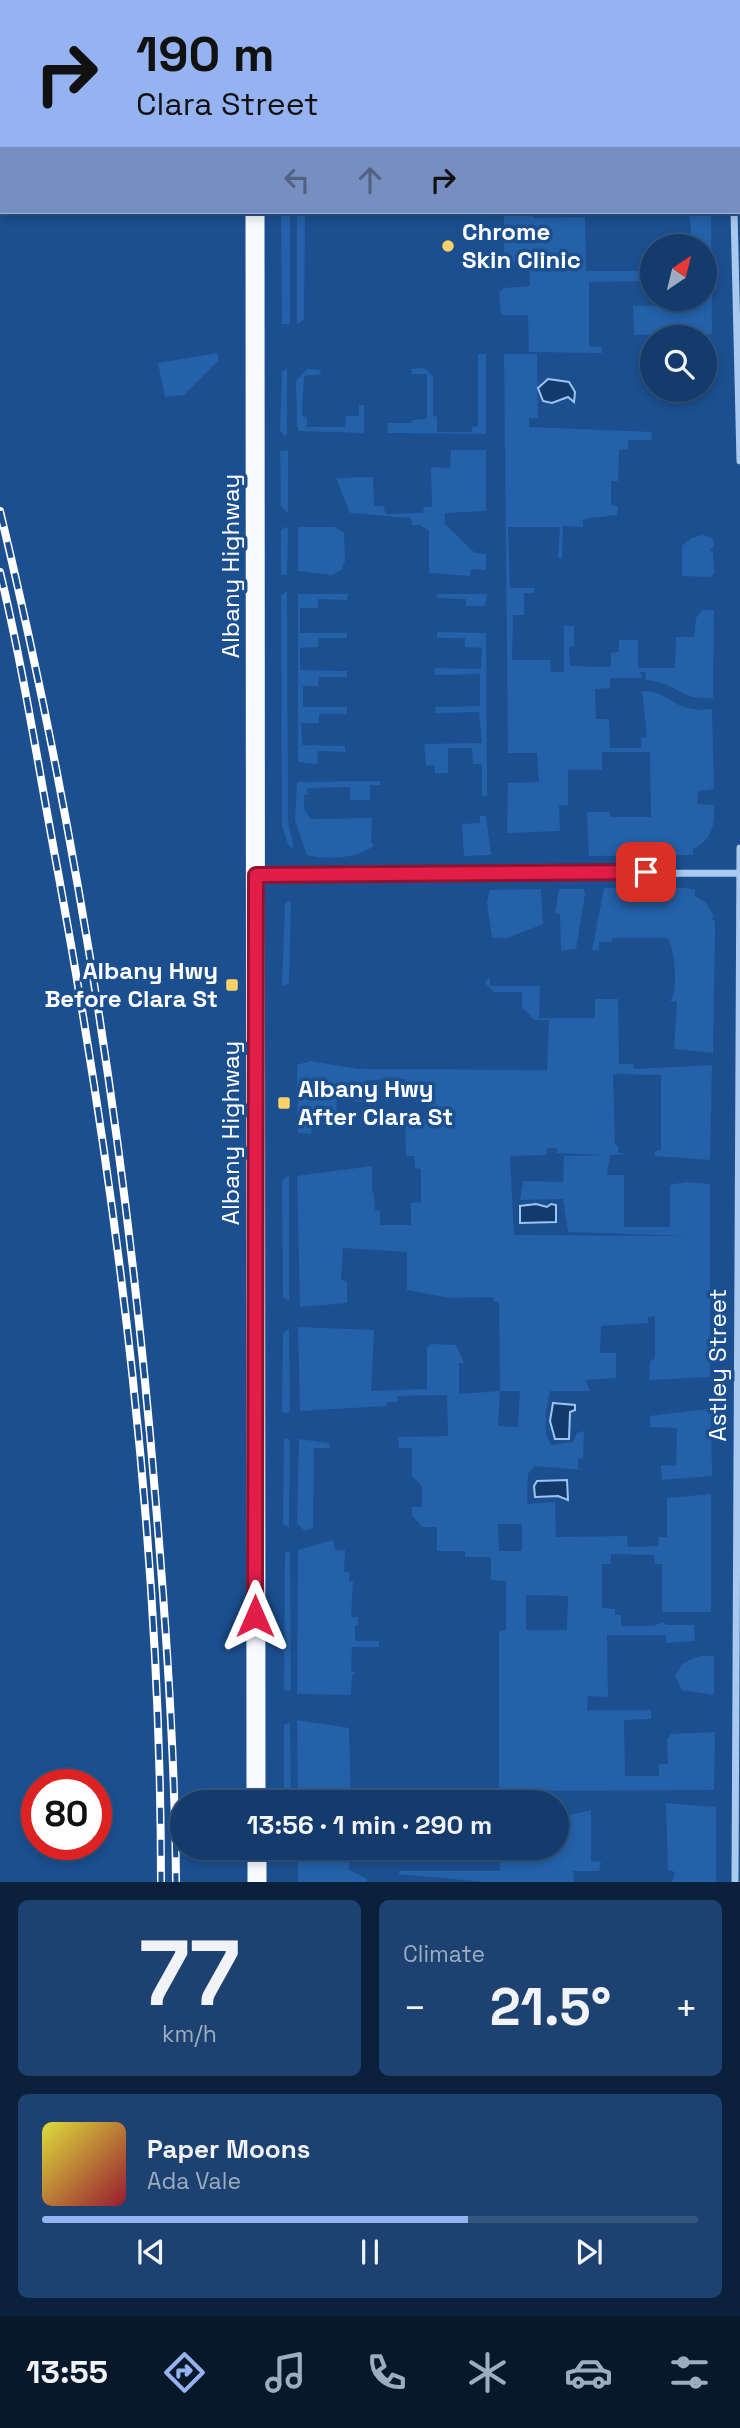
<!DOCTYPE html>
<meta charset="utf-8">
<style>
:root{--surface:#143b6b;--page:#1d4271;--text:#f1f3f6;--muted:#9dadc1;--line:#33557e;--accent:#95b2f1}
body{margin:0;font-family:"Space Grotesk",sans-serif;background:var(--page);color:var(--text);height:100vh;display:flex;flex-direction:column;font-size:26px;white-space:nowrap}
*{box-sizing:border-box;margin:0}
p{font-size:23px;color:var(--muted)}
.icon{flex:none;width:38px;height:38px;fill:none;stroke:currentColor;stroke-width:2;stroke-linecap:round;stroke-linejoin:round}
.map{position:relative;height:1882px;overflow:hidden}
.sheet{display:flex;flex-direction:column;gap:18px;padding:18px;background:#0b203b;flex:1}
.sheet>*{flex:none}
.banner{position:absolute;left:0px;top:0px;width:740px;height:214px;box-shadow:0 4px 10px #0003,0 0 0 2px var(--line);background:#95b2f1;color:#111;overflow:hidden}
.needle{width:46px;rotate:35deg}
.controls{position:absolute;left:640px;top:234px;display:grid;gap:14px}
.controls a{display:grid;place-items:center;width:77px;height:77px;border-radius:50%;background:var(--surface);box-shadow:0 4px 10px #0003,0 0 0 2px var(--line);font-size:35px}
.speed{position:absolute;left:21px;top:1769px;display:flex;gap:14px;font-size:35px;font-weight:700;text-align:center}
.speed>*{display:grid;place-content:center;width:91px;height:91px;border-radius:50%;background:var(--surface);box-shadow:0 4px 10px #0003,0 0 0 2px var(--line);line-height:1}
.speed .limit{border:10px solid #d22;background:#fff;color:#111}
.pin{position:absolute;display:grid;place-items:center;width:60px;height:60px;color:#fff;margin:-30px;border-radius:14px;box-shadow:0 4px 10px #0006}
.me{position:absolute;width:77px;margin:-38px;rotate:0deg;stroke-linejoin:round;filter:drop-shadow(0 0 5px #0008)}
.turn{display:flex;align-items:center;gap:24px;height:147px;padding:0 21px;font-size:32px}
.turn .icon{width:91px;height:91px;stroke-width:2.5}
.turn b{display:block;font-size:49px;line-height:60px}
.lanes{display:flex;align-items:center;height:66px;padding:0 21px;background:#0003;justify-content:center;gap:35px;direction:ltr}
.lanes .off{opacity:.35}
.big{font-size:52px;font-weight:600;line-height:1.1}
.sheet .tile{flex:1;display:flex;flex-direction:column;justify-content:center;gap:10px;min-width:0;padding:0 24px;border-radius:10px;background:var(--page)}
.sheet .dial{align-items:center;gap:0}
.dial b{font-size:91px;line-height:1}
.song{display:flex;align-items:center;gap:21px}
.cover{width:84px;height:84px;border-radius:10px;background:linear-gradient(135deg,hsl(60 70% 55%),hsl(350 70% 35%))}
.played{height:7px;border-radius:4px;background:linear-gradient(90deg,var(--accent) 65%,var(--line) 65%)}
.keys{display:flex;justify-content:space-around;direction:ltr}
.heat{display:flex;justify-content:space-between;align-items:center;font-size:38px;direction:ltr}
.sheet .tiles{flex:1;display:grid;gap:18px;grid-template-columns:1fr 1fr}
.tile:last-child{grid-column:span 2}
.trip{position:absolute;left:170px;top:1790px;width:399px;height:70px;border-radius:35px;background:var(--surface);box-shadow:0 4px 10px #0003,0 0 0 2px var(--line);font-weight:600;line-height:70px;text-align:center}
.dock{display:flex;height:112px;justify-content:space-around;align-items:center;background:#08182b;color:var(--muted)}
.dock .icon{width:49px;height:49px}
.dock .active{color:var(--accent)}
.dock b{font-size:32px;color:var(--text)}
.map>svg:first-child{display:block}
.green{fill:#2461a8;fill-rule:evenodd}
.water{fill:#123a6d;stroke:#9cc4f0;stroke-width:2}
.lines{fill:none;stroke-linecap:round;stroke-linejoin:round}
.minor{stroke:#a9c9ee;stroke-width:7}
.trunk{stroke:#f8faff;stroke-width:19}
.rail-casing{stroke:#fff;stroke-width:8}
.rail{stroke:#1b4f8f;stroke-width:5;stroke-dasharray:16;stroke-linecap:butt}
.route-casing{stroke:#92132f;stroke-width:18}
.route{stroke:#e11d48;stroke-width:12}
.poi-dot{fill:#ffd166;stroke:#1b4f8f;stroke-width:2.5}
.labels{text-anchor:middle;stroke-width:7;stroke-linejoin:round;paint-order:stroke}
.poi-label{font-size:24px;font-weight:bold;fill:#fff;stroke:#1b4f8f;text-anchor:start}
.street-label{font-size:24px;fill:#fff;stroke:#1b4f8f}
</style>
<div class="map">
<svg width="740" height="1882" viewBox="0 0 740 1882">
<rect width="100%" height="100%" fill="#1b4f8f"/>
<path class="green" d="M 281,212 L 290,212 L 290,324 L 282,324 Z
M 297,212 L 305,212 L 304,320 L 297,324 Z
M 504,212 L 533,212 L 534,218 L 585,217 L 586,271 L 653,271 L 653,281 L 589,282 L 589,346 L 602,347 L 602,353 L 529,352 L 528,315 L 501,315 L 499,293 L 504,288 L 530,286 L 529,262 L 504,262 Z
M 689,212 L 711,212 L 712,334 L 634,335 L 633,306 L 657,306 L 657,299 L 705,299 L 705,247 L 693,247 Z
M 218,353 L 218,361 L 184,395 L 165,397 L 158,363 Z
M 478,354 L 486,354 L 486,434 L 387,433 L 388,423 L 411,423 L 412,420 L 427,419 L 427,374 L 412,374 L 411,369 L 424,368 L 433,376 L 433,417 L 437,416 L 437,432 L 472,432 L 472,427 L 478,426 Z
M 504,354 L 537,354 L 538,418 L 529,418 L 529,427 L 652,432 L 651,440 L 628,440 L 628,449 L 619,450 L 618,481 L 611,481 L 611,505 L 618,506 L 617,515 L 583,519 L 583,527 L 563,526 L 562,559 L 558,558 L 560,527 L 508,527 L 510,588 L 534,588 L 534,593 L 524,593 L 524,615 L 513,615 L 512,660 L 550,660 L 551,672 L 564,672 L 564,626 L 574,626 L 574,646 L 569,647 L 570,666 L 611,667 L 611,653 L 619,652 L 619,640 L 638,640 L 638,668 L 675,668 L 676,637 L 694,637 L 696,618 L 702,610 L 714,610 L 713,698 C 679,701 677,682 646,680 L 645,672 L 640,672 L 642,678 L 610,678 L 610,688 L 595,689 L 596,719 L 609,719 L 610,748 L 641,748 L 641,738 L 647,737 L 642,691 C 674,692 673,714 712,709 L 714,789 L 698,791 L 697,804 L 714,805 C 715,826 712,840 693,849 L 693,855 L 589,856 L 587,812 L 610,812 L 610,817 L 651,817 L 650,752 L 602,752 L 602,770 L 568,770 L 568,805 L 559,806 L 560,831 L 507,833 L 508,783 L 539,782 L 537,753 L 508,753 Z
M 287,369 L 287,435 L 284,436 L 280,430 L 282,371 Z
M 307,369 L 320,370 L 321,374 L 304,376 L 302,416 L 307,417 L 307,427 L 345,427 L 346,416 L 359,416 L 359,405 L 364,405 L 364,433 L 299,431 L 297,426 L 296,381 Z
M 288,450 L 288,513 L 281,506 L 280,451 Z
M 451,450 L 486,450 L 486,511 L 445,513 L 445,524 L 475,553 L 486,554 L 486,570 L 471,569 L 470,576 L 429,573 L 429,531 L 420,525 L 412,525 L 411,518 L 350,513 L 336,478 L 373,477 L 374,506 L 383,506 L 386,514 L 423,513 L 424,507 L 432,507 L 431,467 L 450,468 Z
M 285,527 L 288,528 L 287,575 L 281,575 L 281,530 Z
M 298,527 L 334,527 L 344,532 L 345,561 L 341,570 L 332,575 L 298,571 Z
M 702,535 L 713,538 L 714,546 L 710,550 L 713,552 L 714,574 L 710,577 L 682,576 L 682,546 L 691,538 Z
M 287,591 L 288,822 L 294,850 L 288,844 L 282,826 L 281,595 Z
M 298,594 L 348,594 L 347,600 L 318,599 L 318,608 L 300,608 L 300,633 L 347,633 L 347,638 L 319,638 L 318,647 L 300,648 L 300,670 L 347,671 L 347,677 L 319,677 L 318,686 L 303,686 L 303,707 L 347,707 L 347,714 L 319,714 L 319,723 L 301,723 L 302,745 L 345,746 L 345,752 L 318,751 L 317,764 L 298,762 Z
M 437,594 L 487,594 L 485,606 L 466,606 L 466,599 L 436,598 Z
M 437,632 L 486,633 L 487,796 L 482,796 L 482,764 L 473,764 L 472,748 L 448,748 L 448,773 L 435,773 L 435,765 L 426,766 L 424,744 L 482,743 L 479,712 L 435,713 L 436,707 L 480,706 L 480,674 L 435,675 L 435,668 L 481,669 L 482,648 L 465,647 L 465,638 L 437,638 Z
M 380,781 L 380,785 L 370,785 L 370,800 L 350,800 L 350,787 L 307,788 L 308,795 L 304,795 L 304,809 L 311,819 L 372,818 L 371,842 L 374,845 C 360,859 326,860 307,855 L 295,820 L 297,782 Z
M 480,816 L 486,816 L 491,855 L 464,856 L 462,824 L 480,823 Z
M 604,888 L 685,888 L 695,890 L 695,896 L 706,903 L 714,917 L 711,918 L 715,921 L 715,935 L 713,1053 L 674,1049 L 677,1002 L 670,1001 C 678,994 676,948 667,938 L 612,938 L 612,942 L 599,942 L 599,950 L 592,950 Z
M 541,889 L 543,924 L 508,938 L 492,938 L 487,902 L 490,890 Z
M 559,889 L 584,889 L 585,894 L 576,949 L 561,951 L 560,914 L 555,913 Z
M 291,900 L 289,983 L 282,986 L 285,904 Z
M 490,977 L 490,986 L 540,986 L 539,1018 L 595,1018 L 595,999 L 618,999 L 619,1064 L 633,1064 L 634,1069 L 712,1065 L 710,1160 L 655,1156 L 655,1151 L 661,1150 L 661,1075 L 613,1074 L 615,1145 L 618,1146 L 618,1153 L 630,1154 L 610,1155 L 607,1175 L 624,1175 L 624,1227 L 670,1227 L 670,1185 L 686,1182 L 710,1184 L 710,1377 L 649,1380 L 650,1362 L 655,1358 L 655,1316 L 648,1317 L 648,1323 L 601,1326 L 600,1353 L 616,1353 L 616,1378 L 586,1380 L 590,1391 L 550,1391 C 547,1408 541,1431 551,1445 L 573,1442 L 577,1433 L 584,1431 L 583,1458 L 578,1459 L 578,1469 L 622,1473 L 534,1466 L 528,1474 L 527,1504 L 555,1502 L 556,1537 L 627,1536 L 628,1547 L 658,1546 L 659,1537 L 667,1537 L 667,1498 L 711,1494 L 711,1612 L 662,1612 L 662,1564 L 655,1564 L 654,1555 L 611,1554 L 611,1564 L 602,1564 L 602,1608 L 615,1609 L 615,1615 L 621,1615 L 621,1626 L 653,1626 L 664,1622 L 666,1625 L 694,1625 L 695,1641 L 666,1643 L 666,1635 L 607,1635 L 608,1697 L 588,1696 L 587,1710 L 651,1710 L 651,1719 L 624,1720 L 625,1776 L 659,1776 L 659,1764 L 668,1764 L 667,1739 L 671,1734 L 715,1732 L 714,1790 L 513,1791 L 513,1802 L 499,1802 L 499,1631 L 506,1630 L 506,1581 L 491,1580 L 491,1557 L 465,1557 L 465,1551 L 437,1551 L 437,1527 L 422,1527 L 412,1515 L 412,1507 L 422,1507 L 422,1486 L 412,1476 L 412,1448 L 399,1448 L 398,1437 L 448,1436 L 447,1395 L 397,1396 L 397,1402 L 387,1402 L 387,1406 L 300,1411 L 298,1327 L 374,1330 L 371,1391 L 427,1389 L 427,1348 L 431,1344 L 456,1345 L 464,1363 L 459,1363 L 459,1394 L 500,1391 L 499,1302 L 494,1302 L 493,1297 L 449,1298 L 407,1290 L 407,1252 L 343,1248 L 341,1280 L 347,1281 L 347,1303 L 300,1307 L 297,1176 L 372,1166 L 372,1193 L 374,1193 L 375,1210 L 380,1211 L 380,1225 L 411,1225 L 411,1203 L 421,1202 L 421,1169 L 415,1168 L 414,1156 L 406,1156 L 405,1120 L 429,1119 L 428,1102 L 417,1102 L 416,1084 L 405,1084 L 405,1079 L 366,1080 L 366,1103 L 337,1098 L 336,1118 L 313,1119 L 311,1134 L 298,1133 L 297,1065 L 310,1061 L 358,1069 L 547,1070 L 549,1020 L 534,1020 L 522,1007 L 522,992 L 494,992 L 485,983 ZM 557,1148 L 557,1153 L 603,1155 L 564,1156 L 563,1182 L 523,1181 L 520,1200 L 563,1199 L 568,1232 L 691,1236 L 514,1235 L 510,1156 L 547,1155 L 547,1148 ZM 520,1391 L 518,1427 L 498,1426 L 500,1391 ZM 498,1524 L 522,1524 L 522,1551 L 499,1551 ZM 526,1595 L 568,1596 L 567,1630 L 526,1630 Z
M 289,1175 L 289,1301 L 283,1297 L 282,1181 Z
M 289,1329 L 290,1410 L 287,1413 L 282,1412 L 283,1333 Z
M 707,1409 L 711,1410 L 712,1476 L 662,1480 L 661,1465 L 676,1466 L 677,1428 L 650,1427 L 650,1416 Z
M 286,1438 L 290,1440 L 289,1527 L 283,1525 L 284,1440 Z
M 299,1439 L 329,1443 L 330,1448 L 314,1448 L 313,1528 L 305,1531 L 297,1523 Z
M 333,1540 L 335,1550 L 345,1550 L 344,1572 L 349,1572 L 349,1581 L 353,1581 L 351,1617 L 358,1617 L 358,1625 L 355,1625 L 355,1641 L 379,1641 L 379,1647 L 352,1647 L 351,1671 L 356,1672 L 352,1676 L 351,1695 L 297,1694 L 298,1550 Z
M 290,1551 L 291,1691 L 284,1690 L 285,1553 Z
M 700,1656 L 714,1656 L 714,1695 L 682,1690 L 675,1676 L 683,1663 Z
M 297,1720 L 349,1728 L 351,1802 L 298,1802 Z
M 290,1722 L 291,1802 L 284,1802 L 284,1725 Z
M 666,1803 L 716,1807 L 716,1882 L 672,1882 L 675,1872 L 668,1870 Z
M 591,1810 L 591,1861 L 601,1862 L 599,1871 L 573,1871 L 574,1882 L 484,1882 L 399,1874 L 399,1871 L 500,1871 L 500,1848 L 556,1848 L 557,1818 Z
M 298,1848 L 350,1848 L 349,1870 L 367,1879 L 367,1882 L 298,1882 Z"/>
<path class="water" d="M 548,379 L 569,382 L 575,392 L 574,402 L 568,397 L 552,403 L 543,401 L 538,388 Z
M 536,1204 L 547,1207 L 551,1204 L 556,1205 L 556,1222 L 520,1223 L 520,1206 Z
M 553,1403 L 575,1405 L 575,1410 L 570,1412 L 569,1439 L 555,1439 L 550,1421 Z
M 567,1480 L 568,1500 L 558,1496 L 535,1497 L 534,1486 L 537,1481 Z"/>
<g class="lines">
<path class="minor" d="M 728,0 L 729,2
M 734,212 L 740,461
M 257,875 L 739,873
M 735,1882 L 740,848"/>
<path class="trunk" d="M 242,0 L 242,2
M 255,212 L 256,1802
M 257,1848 L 257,1882"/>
<g class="rail-casing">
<path id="rail" d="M 0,511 C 78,834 128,1162 155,1493 C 166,1622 175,1752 176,1882
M 0,572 C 24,671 39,772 58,872 C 119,1204 161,1544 161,1882"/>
</g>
<use href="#rail" class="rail"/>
</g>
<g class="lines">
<g class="route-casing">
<path id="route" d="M 255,1616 L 256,875 L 646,872"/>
</g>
<use href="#route" class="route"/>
</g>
<g class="poi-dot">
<circle cx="448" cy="246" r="7"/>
<rect x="225" y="978" width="14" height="14" rx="3.5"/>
<rect x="277" y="1096" width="14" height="14" rx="3.5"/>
</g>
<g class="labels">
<g class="poi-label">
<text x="462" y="240">Chrome<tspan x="462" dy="28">Skin Clinic</tspan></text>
<text x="218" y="979" text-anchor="end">Albany Hwy<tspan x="218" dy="28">Before Clara St</tspan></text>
<text x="298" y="1097">Albany Hwy<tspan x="298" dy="28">After Clara St</tspan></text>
</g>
<g class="street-label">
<text transform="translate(231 566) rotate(-90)" y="8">Albany Highway</text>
<text transform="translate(231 1133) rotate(-90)" y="8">Albany Highway</text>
<text transform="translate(718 1365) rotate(-90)" y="8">Astley Street</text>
</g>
</g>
</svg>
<div class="controls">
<a><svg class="needle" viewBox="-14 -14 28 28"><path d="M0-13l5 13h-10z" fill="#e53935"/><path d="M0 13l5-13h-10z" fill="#9dadc1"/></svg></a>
<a><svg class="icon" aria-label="search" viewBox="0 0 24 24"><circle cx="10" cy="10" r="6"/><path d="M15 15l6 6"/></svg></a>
</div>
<div class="speed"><div class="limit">80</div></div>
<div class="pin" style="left:646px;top:872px;background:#d93025"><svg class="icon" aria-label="arrive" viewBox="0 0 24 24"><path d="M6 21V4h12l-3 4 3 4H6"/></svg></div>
<svg class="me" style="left:255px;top:1616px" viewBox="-20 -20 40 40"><path d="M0-17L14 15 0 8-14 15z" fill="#e11d48" stroke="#fff" stroke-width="4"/></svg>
<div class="trip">13:56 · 1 min · 290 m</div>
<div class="banner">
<div class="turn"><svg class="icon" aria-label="right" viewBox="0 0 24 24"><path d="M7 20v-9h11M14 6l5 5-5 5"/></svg><div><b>190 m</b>Clara Street</div></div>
<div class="lanes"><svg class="icon off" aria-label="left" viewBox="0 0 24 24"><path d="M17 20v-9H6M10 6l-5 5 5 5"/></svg><svg class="icon off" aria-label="ahead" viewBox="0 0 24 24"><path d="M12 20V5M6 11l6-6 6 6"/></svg><svg class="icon" aria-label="right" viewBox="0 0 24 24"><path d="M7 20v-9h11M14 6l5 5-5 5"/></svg></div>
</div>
</div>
<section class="sheet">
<div class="tiles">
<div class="tile dial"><b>77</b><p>km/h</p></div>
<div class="tile"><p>Climate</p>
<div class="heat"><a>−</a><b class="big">21.5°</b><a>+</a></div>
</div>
<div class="tile">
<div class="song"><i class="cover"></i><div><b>Paper Moons</b><p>Ada Vale</p></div></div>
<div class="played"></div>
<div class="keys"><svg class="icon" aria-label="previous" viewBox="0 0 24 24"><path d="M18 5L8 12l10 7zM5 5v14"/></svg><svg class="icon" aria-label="pause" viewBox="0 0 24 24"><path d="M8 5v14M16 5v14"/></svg><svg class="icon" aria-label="next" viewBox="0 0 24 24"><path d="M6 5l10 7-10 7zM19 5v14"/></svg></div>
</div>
</div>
</section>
<nav class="dock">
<b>13:55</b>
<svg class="icon active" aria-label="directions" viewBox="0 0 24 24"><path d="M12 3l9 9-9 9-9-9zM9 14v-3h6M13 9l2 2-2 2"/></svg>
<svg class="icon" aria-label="music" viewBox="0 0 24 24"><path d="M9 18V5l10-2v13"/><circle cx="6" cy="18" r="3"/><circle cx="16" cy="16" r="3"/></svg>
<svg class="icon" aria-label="phone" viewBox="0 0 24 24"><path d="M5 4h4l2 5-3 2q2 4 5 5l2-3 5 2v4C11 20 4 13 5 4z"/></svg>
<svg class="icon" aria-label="climate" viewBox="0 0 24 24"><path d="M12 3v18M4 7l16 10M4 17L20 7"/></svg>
<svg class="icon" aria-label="car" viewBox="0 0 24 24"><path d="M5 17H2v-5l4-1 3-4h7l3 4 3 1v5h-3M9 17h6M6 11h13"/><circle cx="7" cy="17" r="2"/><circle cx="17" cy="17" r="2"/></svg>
<svg class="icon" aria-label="filters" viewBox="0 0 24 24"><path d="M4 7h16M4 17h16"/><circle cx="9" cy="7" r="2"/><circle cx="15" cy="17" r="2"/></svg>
</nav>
